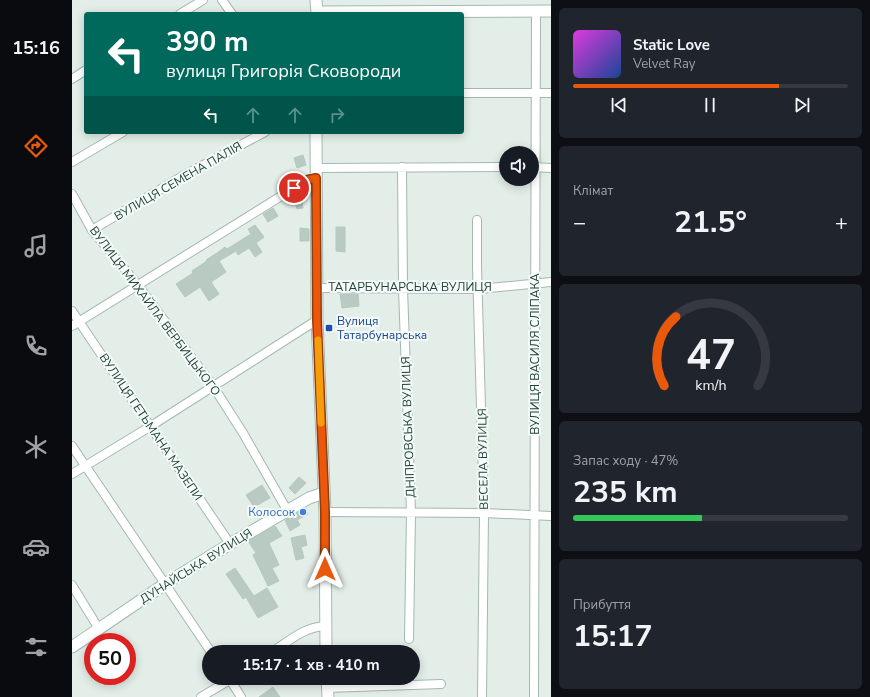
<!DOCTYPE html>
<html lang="uk">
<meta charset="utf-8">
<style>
:root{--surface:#171b24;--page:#20242c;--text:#f1f3f6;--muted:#9ea1a6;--line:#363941;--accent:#ea580c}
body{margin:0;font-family:"Nunito Sans",sans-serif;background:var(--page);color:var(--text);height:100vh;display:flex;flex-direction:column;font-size:15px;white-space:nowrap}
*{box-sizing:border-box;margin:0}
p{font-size:13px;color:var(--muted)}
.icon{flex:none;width:22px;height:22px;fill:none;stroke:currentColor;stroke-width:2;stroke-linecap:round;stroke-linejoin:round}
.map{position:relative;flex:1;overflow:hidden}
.drawer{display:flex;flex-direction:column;gap:8px;padding:8px;background:#0d0f14;width:319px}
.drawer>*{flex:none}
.banner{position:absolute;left:12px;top:12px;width:380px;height:122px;border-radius:4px;box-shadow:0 2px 10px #0003;background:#00695c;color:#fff;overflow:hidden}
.fabs{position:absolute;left:427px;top:146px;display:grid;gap:8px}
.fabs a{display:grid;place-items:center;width:40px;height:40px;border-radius:50%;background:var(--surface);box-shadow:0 2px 10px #0003;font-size:20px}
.speed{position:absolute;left:12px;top:633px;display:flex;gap:8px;font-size:20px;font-weight:700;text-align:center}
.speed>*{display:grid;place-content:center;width:52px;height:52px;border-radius:50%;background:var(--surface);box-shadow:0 2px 10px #0003;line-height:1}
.speed .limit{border:6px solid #d22;background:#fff;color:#111}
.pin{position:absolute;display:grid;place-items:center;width:34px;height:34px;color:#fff;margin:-17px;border:2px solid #fff;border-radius:50%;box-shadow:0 1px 4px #0007}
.me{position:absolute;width:44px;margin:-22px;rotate:0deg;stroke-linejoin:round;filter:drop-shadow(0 0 3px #0008)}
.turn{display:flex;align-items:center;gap:14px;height:84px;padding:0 16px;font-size:18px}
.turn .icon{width:52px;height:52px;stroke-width:2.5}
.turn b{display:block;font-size:28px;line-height:34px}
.lanes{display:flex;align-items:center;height:38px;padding:0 16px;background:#0003;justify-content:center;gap:20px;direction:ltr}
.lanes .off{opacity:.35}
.big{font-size:30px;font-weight:700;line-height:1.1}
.drawer .widget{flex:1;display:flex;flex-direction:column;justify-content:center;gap:6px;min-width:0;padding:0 14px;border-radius:6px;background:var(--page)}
.drawer .dial{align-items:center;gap:0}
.dial svg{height:104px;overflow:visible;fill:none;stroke:var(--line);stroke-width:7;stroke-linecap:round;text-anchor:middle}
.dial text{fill:var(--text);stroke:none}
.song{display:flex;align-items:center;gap:12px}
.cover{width:48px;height:48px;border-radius:6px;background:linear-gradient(135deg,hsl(300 70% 55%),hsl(220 70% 35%))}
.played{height:4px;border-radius:2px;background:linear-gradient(90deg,var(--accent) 75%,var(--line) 75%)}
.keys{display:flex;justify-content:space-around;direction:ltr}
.heat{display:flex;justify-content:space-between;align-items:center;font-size:22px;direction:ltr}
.charge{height:6px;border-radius:3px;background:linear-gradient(90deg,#34c759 47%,var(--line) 0)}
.trip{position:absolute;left:130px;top:645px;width:218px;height:40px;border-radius:20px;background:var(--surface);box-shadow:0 2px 10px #0003;font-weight:700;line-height:40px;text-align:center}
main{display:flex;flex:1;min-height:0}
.dock{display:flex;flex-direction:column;width:72px;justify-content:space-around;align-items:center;background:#090b0e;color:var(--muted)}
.dock .icon{width:28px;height:28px}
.dock .on{color:var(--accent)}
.dock b{font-size:18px;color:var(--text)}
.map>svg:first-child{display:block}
.building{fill:#b8cac2;stroke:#b4c9c0}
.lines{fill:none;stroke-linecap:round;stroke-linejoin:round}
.street-casing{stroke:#a5b7b1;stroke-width:10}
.secondary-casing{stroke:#a0bbb2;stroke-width:13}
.street{stroke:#fff;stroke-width:8}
.secondary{stroke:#fff;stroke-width:11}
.route-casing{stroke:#983908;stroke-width:10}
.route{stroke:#ea580c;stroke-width:7}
.slow{stroke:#f59e0b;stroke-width:7}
.transit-dot{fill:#1a4fb4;stroke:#f4faf7;stroke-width:1.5}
.shop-dot{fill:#3f7fe0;stroke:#f4faf7;stroke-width:1.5}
.labels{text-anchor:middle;stroke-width:4;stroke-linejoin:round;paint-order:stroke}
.street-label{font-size:12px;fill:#204239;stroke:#f4faf7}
.transit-label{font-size:12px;fill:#164399;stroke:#f4faf7;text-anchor:start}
.shop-label{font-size:12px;fill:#366cbe;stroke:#f4faf7;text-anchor:end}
</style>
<main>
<nav class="dock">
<b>15:16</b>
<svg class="icon on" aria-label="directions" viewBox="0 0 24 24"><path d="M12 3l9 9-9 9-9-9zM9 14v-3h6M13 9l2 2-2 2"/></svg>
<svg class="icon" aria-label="music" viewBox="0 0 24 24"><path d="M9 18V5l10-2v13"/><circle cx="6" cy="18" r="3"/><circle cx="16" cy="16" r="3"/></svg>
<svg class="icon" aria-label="phone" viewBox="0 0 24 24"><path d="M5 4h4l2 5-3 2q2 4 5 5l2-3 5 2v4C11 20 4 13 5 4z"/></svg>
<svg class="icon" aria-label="climate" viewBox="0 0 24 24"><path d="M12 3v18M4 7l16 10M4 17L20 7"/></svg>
<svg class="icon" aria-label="car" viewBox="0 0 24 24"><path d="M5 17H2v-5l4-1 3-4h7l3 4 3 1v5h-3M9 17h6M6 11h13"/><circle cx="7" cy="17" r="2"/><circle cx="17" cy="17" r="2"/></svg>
<svg class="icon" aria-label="filters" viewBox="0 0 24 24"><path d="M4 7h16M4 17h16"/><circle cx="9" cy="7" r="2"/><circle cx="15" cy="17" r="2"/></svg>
</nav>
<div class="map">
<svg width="479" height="697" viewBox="0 0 479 697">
<rect width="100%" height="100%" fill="#e3eee9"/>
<path class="building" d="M 231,155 L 234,165 L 225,168 L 222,158 Z
M 229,196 L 231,208 L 225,209 L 222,197 Z
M 201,208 L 206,216 L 196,222 L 191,214 Z
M 183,225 L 192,237 L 184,243 L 190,252 L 183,257 L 177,248 L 166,255 L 164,251 L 147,261 L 154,272 L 139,282 L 147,294 L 137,301 L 128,287 L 113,297 L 104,284 L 121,273 L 120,271 L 135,261 L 134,260 L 145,253 L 153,247 L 155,249 L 179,234 L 176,229 Z
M 264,227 L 273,227 L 273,252 L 264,251 Z
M 228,228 L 237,229 L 237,241 L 228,241 Z
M 268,294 L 286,294 L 287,306 L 270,308 Z
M 227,477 L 234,483 L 223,494 L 217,488 Z
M 190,485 L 198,498 L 182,507 L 174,495 Z
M 233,508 L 236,514 L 225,520 L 228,525 L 218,531 L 213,520 Z
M 203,526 L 210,536 L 197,543 L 207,565 L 200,568 L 207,581 L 196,586 L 181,555 L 184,553 L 176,541 Z
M 233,535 L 235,545 L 229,547 L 232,558 L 224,560 L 219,538 Z
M 163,568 L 182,596 L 195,588 L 206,607 L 186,618 L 174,597 L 171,599 L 154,574 Z
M 201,687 L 208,697 L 187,697 Z"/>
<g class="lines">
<g class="street-casing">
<path id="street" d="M 150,0 L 160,14
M 108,14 L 131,0
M 0,79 L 14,70
M 390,93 L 479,93
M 0,162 L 51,132
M 330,167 L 331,289 L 339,512 L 337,639
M 460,167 L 479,168
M 244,168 L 434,167
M 0,194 L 20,230 L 65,284 L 141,386 L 171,433 L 215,510
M 405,220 L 405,267 L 412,513 L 410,697
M 20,230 L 109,177 L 193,132
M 245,288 L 407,289 L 479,282
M 0,311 C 52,389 106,466 158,544
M 0,326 L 235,180 L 244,178
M 0,446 L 139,652
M 0,474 L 79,426 L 245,320
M 253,512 L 412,513 L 479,516
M 0,585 L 27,629
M 200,652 C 217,641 232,627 253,626
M 157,678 L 169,697
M 255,688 L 369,684
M 129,697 L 161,678
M 462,697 L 464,11"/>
</g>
<g class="secondary-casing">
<path id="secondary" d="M 244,0 L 245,14
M 245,12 L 479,11
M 244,132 L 245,320 L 253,512 L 254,652
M 0,647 L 93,584 L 158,544 L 237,498 L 252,493
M 255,678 L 256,697"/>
</g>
<use href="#street" class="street"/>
<use href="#secondary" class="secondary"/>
</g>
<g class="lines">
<g class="route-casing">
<path id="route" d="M 222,188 L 235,180 L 244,178 L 245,320 L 253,512 L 253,569"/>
</g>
<use href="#route" class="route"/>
<path class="slow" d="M 246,340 L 249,423"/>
</g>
<rect class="transit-dot" x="253" y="324" width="8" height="8" rx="2"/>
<circle class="shop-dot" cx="231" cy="512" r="4"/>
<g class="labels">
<g class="street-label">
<text transform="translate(106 181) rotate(-30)" y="4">ВУЛИЦЯ СЕМЕНА ПАЛІЯ</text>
<text x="338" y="291">ТАТАРБУНАРСЬКА ВУЛИЦЯ</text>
<text transform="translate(83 311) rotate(53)" y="4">ВУЛИЦЯ МИХАЙЛА ВЕРБИЦЬКОГО</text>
<text transform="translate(463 354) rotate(-90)" y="4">ВУЛИЦЯ ВАСИЛЯ СЛІПАКА</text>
<text transform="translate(79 427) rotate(56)" y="4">ВУЛИЦЯ ГЕТЬМАНА МАЗЕПИ</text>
<text transform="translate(336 427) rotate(-92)" y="4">ДНІПРОВСЬКА ВУЛИЦЯ</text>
<text transform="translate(411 459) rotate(-91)" y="4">ВЕСЕЛА ВУЛИЦЯ</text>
<text transform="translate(124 566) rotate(-32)" y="4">ДУНАЙСЬКА ВУЛИЦЯ</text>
</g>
<g class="transit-label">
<text x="265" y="325">Вулиця<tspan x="265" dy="14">Татарбунарська</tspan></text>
</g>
<g class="shop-label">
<text x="223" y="516">Колосок</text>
</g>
</g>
</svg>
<div class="fabs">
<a><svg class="icon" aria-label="sound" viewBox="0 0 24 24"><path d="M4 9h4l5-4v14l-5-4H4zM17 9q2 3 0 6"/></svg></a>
</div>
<div class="speed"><div class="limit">50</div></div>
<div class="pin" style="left:222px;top:188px;background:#d93025"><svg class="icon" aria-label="arrive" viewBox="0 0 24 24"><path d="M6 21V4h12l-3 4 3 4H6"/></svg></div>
<svg class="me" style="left:253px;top:569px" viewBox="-20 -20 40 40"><path d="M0-17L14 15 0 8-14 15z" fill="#ea580c" stroke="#fff" stroke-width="4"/></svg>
<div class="trip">15:17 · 1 хв · 410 m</div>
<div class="banner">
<div class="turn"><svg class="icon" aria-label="left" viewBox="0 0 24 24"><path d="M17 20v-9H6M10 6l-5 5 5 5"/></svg><div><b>390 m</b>вулиця Григорія Сковороди</div></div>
<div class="lanes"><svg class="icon" aria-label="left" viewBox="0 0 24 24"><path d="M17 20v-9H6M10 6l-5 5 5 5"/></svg><svg class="icon off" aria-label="ahead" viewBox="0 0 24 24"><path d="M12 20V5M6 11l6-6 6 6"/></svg><svg class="icon off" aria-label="ahead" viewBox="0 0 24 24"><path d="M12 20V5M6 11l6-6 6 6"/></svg><svg class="icon off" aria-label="right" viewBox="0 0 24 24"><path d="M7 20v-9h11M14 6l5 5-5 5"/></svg></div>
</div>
</div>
<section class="drawer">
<div class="widget">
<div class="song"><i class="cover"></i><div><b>Static Love</b><p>Velvet Ray</p></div></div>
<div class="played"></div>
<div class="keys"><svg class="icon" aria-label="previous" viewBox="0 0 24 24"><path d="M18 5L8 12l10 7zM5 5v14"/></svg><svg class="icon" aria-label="pause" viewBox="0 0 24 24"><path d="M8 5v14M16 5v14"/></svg><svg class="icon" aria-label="next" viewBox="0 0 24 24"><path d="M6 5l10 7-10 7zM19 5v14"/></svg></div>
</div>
<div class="widget"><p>Клімат</p>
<div class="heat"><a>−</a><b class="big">21.5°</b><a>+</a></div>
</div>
<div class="widget dial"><svg viewBox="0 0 100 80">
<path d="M14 69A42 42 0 1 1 86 69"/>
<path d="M14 69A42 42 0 0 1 23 16" stroke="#ea580c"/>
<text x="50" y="56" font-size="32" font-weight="700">47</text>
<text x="50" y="72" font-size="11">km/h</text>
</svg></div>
<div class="widget"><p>Запас ходу · 47%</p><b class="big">235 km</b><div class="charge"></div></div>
<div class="widget"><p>Прибуття</p><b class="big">15:17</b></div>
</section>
</main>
